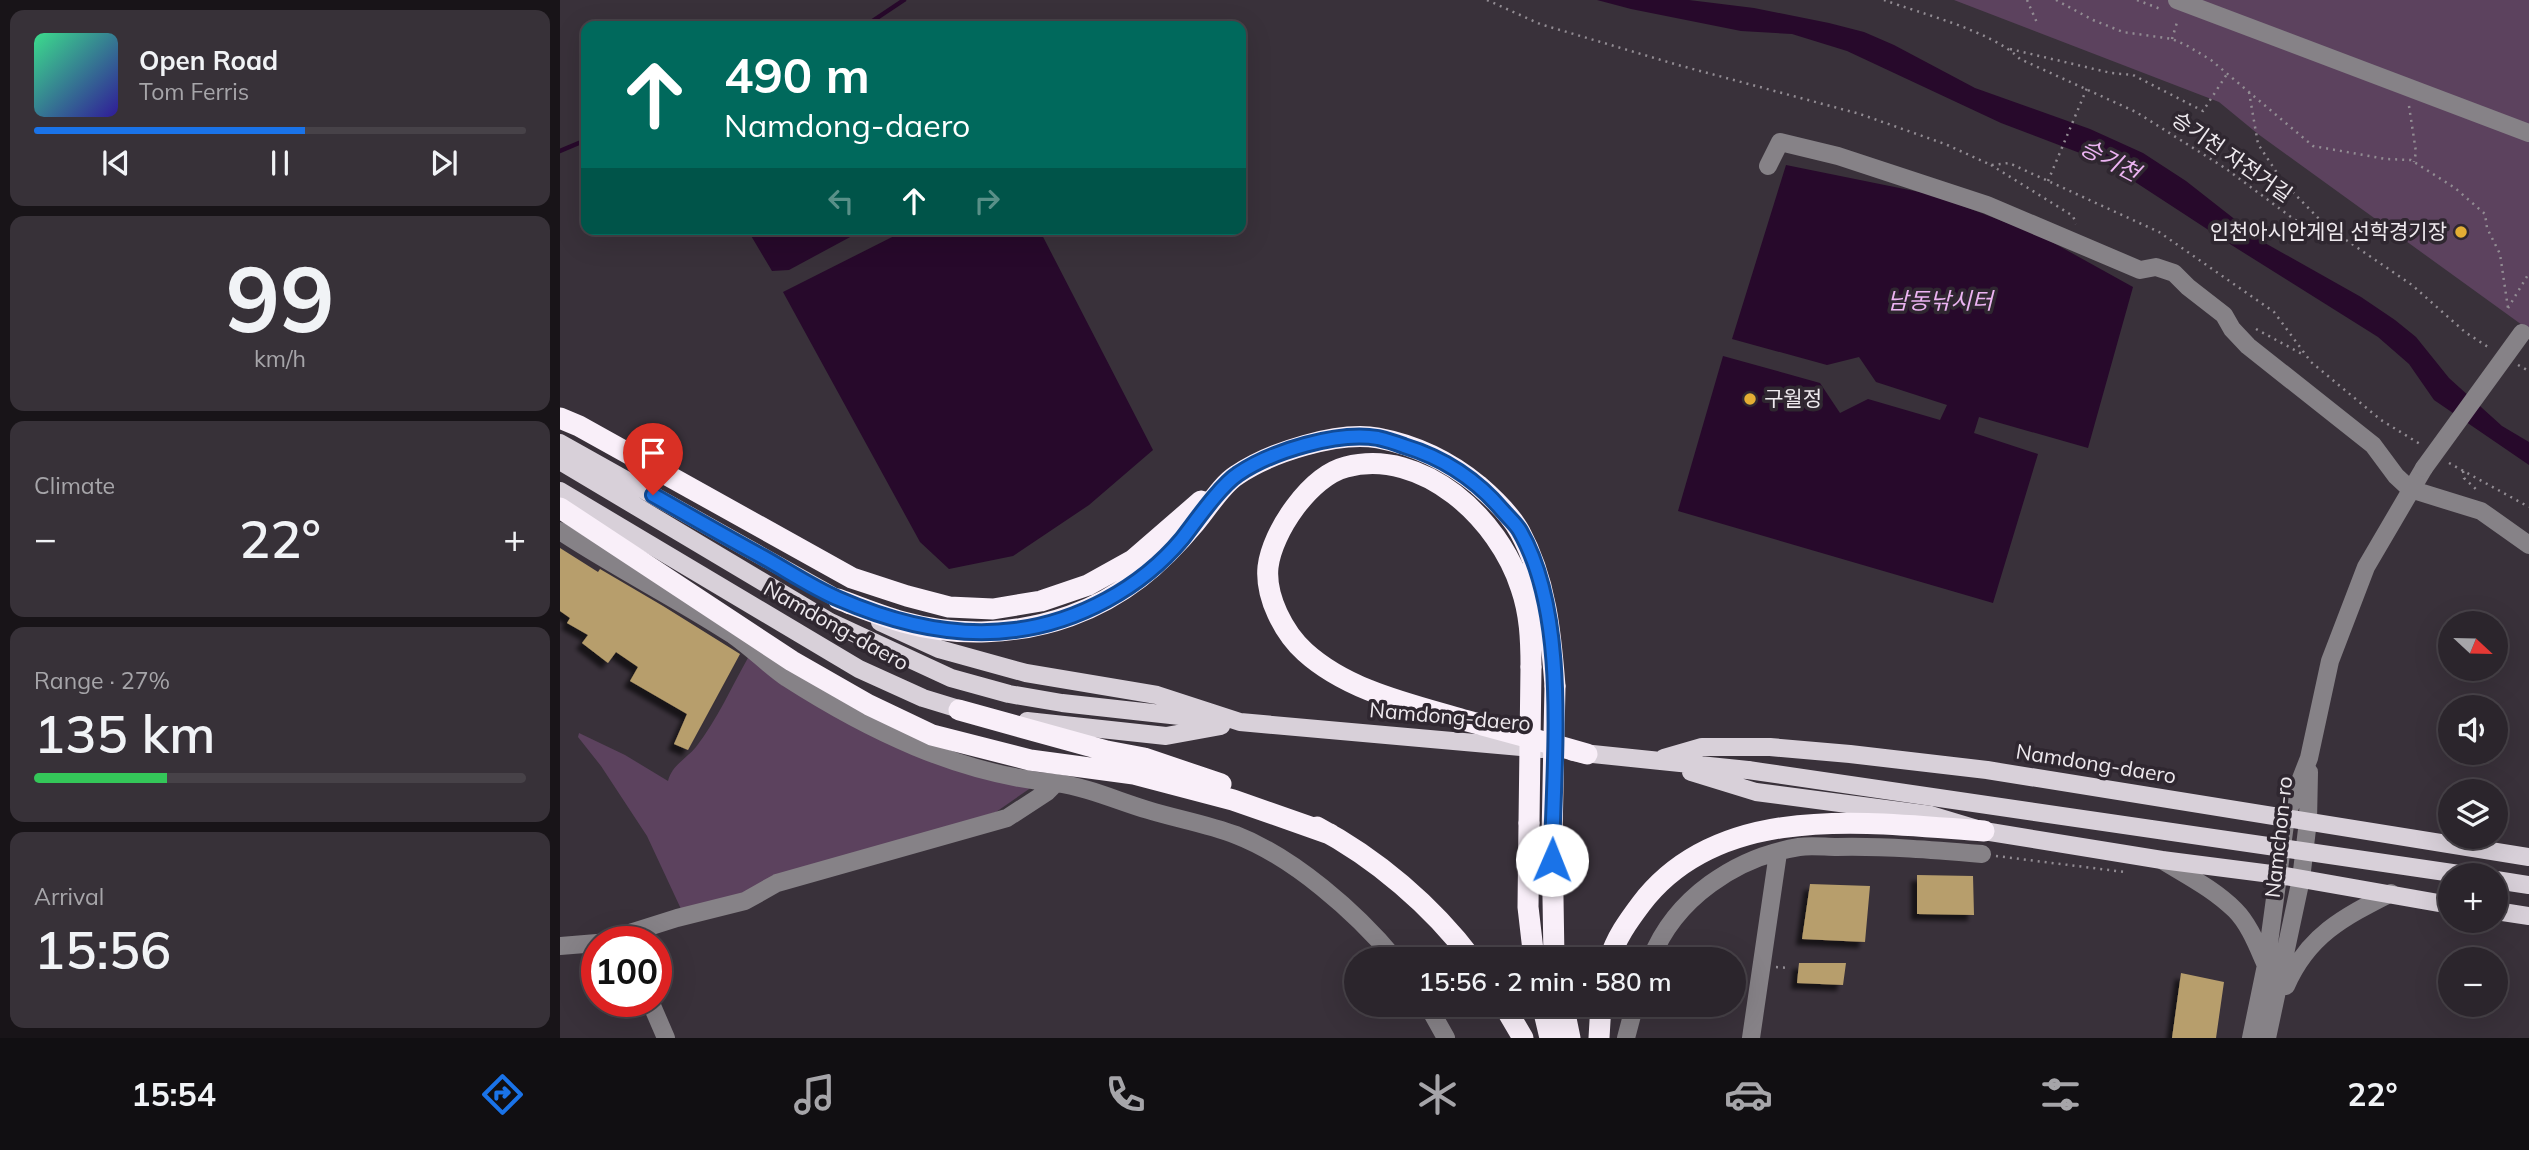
<!DOCTYPE html>
<meta charset="utf-8">
<style>
:root{--surface:#2b252c;--page:#373138;--text:#f1f3f6;--muted:#a6a5a9;--line:#474248;--accent:#1a73e8}
body{margin:0;font-family:Mulish,"Noto Sans KR",sans-serif;background:var(--page);color:var(--text);height:100vh;display:flex;flex-direction:column;font-size:26px;white-space:nowrap}
*{box-sizing:border-box;margin:0}
p{font-size:23px;color:var(--muted)}
.icon{flex:none;width:38px;height:38px;fill:none;stroke:currentColor;stroke-width:2;stroke-linecap:round;stroke-linejoin:round}
.map{position:relative;flex:1;overflow:hidden}
.details{display:flex;flex-direction:column;gap:10px;padding:10px;background:#181418;width:560px}
.details>*{flex:none}
.hud{position:absolute;left:21px;top:21px;width:665px;height:214px;border-radius:14px;box-shadow:0 7px 28px #0002,0 0 0 2px var(--line);background:#00695c;color:#fff;overflow:hidden}
.needle{width:46px;rotate:112deg}
.controls{position:absolute;left:1878px;top:611px;display:grid;gap:14px}
.controls a{display:grid;place-items:center;width:70px;height:70px;border-radius:50%;background:var(--surface);box-shadow:0 7px 28px #0002,0 0 0 2px var(--line);font-size:35px}
.speed{position:absolute;left:21px;top:926px;display:flex;gap:14px;font-size:35px;font-weight:700;text-align:center}
.speed>*{display:grid;place-content:center;width:91px;height:91px;border-radius:50%;background:var(--surface);box-shadow:0 7px 28px #0002,0 0 0 2px var(--line);line-height:1}
.speed .limit{border:10px solid #d22;background:#fff;color:#111}
.pin{position:absolute;display:grid;place-items:center;width:60px;height:60px;color:#fff;margin:-72px -30px;border-radius:50% 50% 50% 0;rotate:-45deg;box-shadow:0 0 7px #0007}
.pin .icon{rotate:45deg}
.me{position:absolute;width:77px;margin:-38px;rotate:1deg;stroke-linejoin:round;filter:drop-shadow(0 0 5px #0008)}
.turn{display:flex;align-items:center;gap:24px;height:147px;padding:0 28px;font-size:32px}
.turn .icon{width:91px;height:91px;stroke-width:2.5}
.turn b{display:block;font-size:49px;line-height:60px}
.lanes{display:flex;align-items:center;height:66px;padding:0 28px;background:#0003;justify-content:center;gap:35px;direction:ltr}
.lanes .off{opacity:.35}
.big{font-size:52px;font-weight:600;line-height:1.1}
.details .widget{flex:1;display:flex;flex-direction:column;justify-content:center;gap:10px;min-width:0;padding:0 24px;border-radius:14px;background:var(--page)}
.details .dial{align-items:center;gap:0}
.dial b{font-size:91px;line-height:1}
.song{display:flex;align-items:center;gap:21px}
.cover{width:84px;height:84px;border-radius:10px;background:linear-gradient(135deg,hsl(150 70% 55%),hsl(250 70% 35%))}
.played{height:7px;border-radius:4px;background:linear-gradient(90deg,var(--accent) 55%,var(--line) 55%)}
.keys{display:flex;justify-content:space-around;direction:ltr}
.heat{display:flex;justify-content:space-between;align-items:center;font-size:38px;direction:ltr}
.charge{height:10px;border-radius:5px;background:linear-gradient(90deg,#34c759 27%,var(--line) 0)}
.trip{position:absolute;left:784px;top:947px;width:402px;height:70px;border-radius:35px;background:var(--surface);box-shadow:0 7px 28px #0002,0 0 0 2px var(--line);font-weight:600;line-height:70px;text-align:center}
.tab-bar{display:flex;height:112px;justify-content:space-around;align-items:center;background:#110f12;color:var(--muted)}
.tab-bar .icon{width:49px;height:49px}
.tab-bar .current{color:var(--accent)}
.tab-bar b{font-size:32px;color:var(--text)}
main{display:flex;flex:1;min-height:0}
.map>svg:first-child{display:block}
.green{fill:#5c425e}
.water{fill:#27092b}
.lines{fill:none;stroke-linecap:round;stroke-linejoin:round}
.stream{stroke:#27092b;stroke-width:4.5}
.building{fill:#b79e6c;filter:url(#shadow)}
.path{stroke:#928c93;stroke-width:2.5;stroke-dasharray:2 5;stroke-linecap:butt}
.minor{stroke:#868287;stroke-width:18}
.major{stroke:#d8d0d9;stroke-width:18}
.highway{stroke:#f9eff9;stroke-width:21}
.minor-bridge{stroke:#868287;stroke-width:18}
.major-bridge{stroke:#d8d0d9;stroke-width:18}
.highway-bridge{stroke:#f9eff9;stroke-width:21}
.route-casing{stroke:#114b97;stroke-width:18}
.route{stroke:#1a73e8;stroke-width:12}
.poi-dot{fill:#e3ae34;stroke:#2f2730;stroke-width:2.5}
.labels{text-anchor:middle;stroke-width:7;stroke-linejoin:round;paint-order:stroke}
.street-label{font-size:21px;fill:#eee9ee;stroke:#2f2730}
.poi-label{font-size:21px;fill:#eee9ee;stroke:#2f2730;text-anchor:end}
.water-label{font-size:23px;font-style:italic;fill:#ecb4f2;stroke:#2f2730}
</style>
<main>
<section class="details">
<div class="widget">
<div class="song"><i class="cover"></i><div><b>Open Road</b><p>Tom Ferris</p></div></div>
<div class="played"></div>
<div class="keys"><svg class="icon" aria-label="previous" viewBox="0 0 24 24"><path d="M18 5L8 12l10 7zM5 5v14"/></svg><svg class="icon" aria-label="pause" viewBox="0 0 24 24"><path d="M8 5v14M16 5v14"/></svg><svg class="icon" aria-label="next" viewBox="0 0 24 24"><path d="M6 5l10 7-10 7zM19 5v14"/></svg></div>
</div>
<div class="widget dial"><b>99</b><p>km/h</p></div>
<div class="widget"><p>Climate</p>
<div class="heat"><a>−</a><b class="big">22°</b><a>+</a></div>
</div>
<div class="widget"><p>Range · 27%</p><b class="big">135 km</b><div class="charge"></div></div>
<div class="widget"><p>Arrival</p><b class="big">15:56</b></div>
</section>
<div class="map">
<svg width="1969" height="1038" viewBox="0 0 1969 1038">
<defs>
<filter id="shadow"><feDropShadow dx="-6" dy="6" stdDeviation="2" flood-color="#0009"/></filter>
</defs>
<rect width="100%" height="100%" fill="#39313a"/>
<path class="green" d="M 1394,0 L 1969,0 L 1969,330 L 1698,134 L 1659,102 Z
M 189,656 L 222,679 L 472,787 L 436,812 L 187,893 L 121,909 L 87,836 L 41,766 L 18,737 L 19,733 L 65,755 L 108,781 C 112,765 126,759 136,747 C 157,720 172,686 189,656 Z"/>
<path class="water" d="M 1037,0 L 1129,0 L 1194,8 L 1269,23 L 1304,32 L 1334,45 L 1415,88 L 1530,129 L 1583,153 L 1626,181 L 1705,243 L 1801,297 L 1835,320 L 1856,337 L 1889,378 L 1942,426 L 1969,442 L 1969,465 L 1874,400 L 1849,364 L 1818,337 L 1673,246 L 1546,163 L 1441,123 L 1287,51 L 1232,34 L 1181,31 L 1071,9 Z
M 1226,165 L 1374,195 L 1481,236 L 1573,287 L 1528,448 L 1419,417 L 1414,433 L 1478,454 L 1433,603 L 1118,511 L 1163,356 L 1260,383 L 1280,413 L 1308,399 L 1380,420 L 1387,405 L 1316,382 L 1299,357 L 1267,365 L 1172,339 Z
M 187,229 L 305,229 L 229,270 L 212,271 Z
M 348,229 L 479,229 L 593,450 L 529,505 L 453,556 L 389,569 L 360,542 L 223,292 Z"/>
<g class="lines">
<path class="stream" d="M 305,26 L 344,0
M 0,151 L 26,140"/>
</g>
<path class="building" d="M 0,548 L 38,572 L 40,569 L 103,606 L 180,654 L 128,750 L 114,744 L 127,714 L 70,681 L 78,667 L 56,652 L 48,663 L 22,643 L 28,635 L 7,623 L 10,618 L 0,611 Z
M 1357,875 L 1413,876 L 1414,915 L 1357,914 Z
M 1250,884 L 1310,886 L 1305,942 L 1242,939 Z
M 1239,963 L 1286,963 L 1283,985 L 1237,983 Z
M 1621,973 L 1664,982 L 1656,1038 L 1612,1038 Z"/>
<g class="lines">
<path class="path" d="M 927,0 L 980,24 L 1118,65 L 1300,114 L 1385,144 L 1431,165 L 1449,163 L 1599,232 L 1714,312 L 1751,362 L 1821,420 L 1860,444
M 1324,0 C 1362,14 1432,31 1460,59 L 1576,112 L 1665,168 L 1735,220 L 1767,227 L 1852,285 L 1905,332 L 1931,349
M 1467,0 L 1478,25
M 1496,0 L 1533,20 L 1563,32 L 1612,39 L 1626,45 L 1651,60 L 1753,146 L 1826,159 L 1851,160 L 1895,188 L 1925,214 L 1927,228 L 1940,254 L 1948,308
M 1577,0 L 1603,10
M 1612,39 L 1618,19
M 1450,49 L 1551,73 L 1573,75 L 1643,111 L 1667,74
M 1689,92 L 1698,144 L 1723,182 L 1767,227
M 1849,106 L 1856,152 L 1854,162
M 1431,165 L 1513,216 L 1516,224
M 1488,181 L 1527,88
M 1948,308 L 1969,273
M 1696,329 L 1742,354
M 1958,365 L 1969,371
M 1889,463 L 1969,507
M 1903,471 L 1904,478 L 1919,492
M 1436,856 L 1565,872
M 1216,967 L 1230,968"/>
<path class="minor" d="M 1617,0 L 1969,133
M 1208,166 L 1220,142 L 1278,156 L 1427,205 L 1580,270 L 1596,267 L 1614,273 L 1628,287 L 1664,315 L 1672,329 L 1688,346 L 1813,445 L 1836,476 L 1850,489 L 1921,511 L 1969,545
M 0,531 C 56,568 116,598 173,635 C 192,648 208,665 227,678 C 308,730 398,774 496,783
M 1602,860 C 1626,875 1654,889 1675,910 C 1689,924 1697,945 1705,963
M 41,942 L 117,918 L 185,901 L 217,883 L 447,818 L 487,792 L 496,783 C 527,787 558,801 588,810 C 617,819 647,824 676,835 C 733,857 796,912 835,959
M 0,946 L 37,943
M 1091,959 C 1115,898 1176,857 1239,847 C 1251,845 1265,847 1277,847 C 1326,846 1374,850 1422,854
M 1726,986 C 1748,935 1784,917 1831,893
M 90,1001 L 106,1038
M 867,1004 L 886,1038
M 1066,1038 L 1075,1004
M 1191,1038 L 1218,853
M 1691,1038 L 1706,965 L 1726,817 L 1749,758 L 1770,661 L 1806,567 L 1864,468
M 1707,1038 L 1741,879 L 1748,821 L 1749,772"/>
<path class="major" d="M 0,443 L 289,605
M 0,461 L 270,622 L 391,678 L 449,694 L 502,703 L 647,719
M 0,491 L 299,669 L 363,698 L 412,713
M 320,622 L 379,649 L 466,673 L 597,695 L 680,722 L 982,749
M 467,721 L 606,736 L 661,726
M 1013,752 L 1188,770
M 1104,758 L 1142,747 L 1210,747 L 1290,754 L 1427,770 L 1969,857
M 1131,772 L 1196,792 L 1371,815 L 1424,831 L 1602,860 L 1719,875 L 1890,905
M 1936,880 L 1969,885
M 1936,911 L 1969,916"/>
<path class="highway" d="M 0,418 L 19,426 L 292,578 L 347,596 L 389,607 L 433,609 L 481,601 L 528,585 L 573,560 L 641,501
M 0,508 L 232,661 L 309,705 L 372,735 L 470,760 L 574,774 L 673,800 L 770,834
M 278,599 C 299,607 321,616 343,622 C 397,637 457,635 510,616 C 563,597 600,565 635,523 C 648,508 661,485 677,475 C 711,452 778,431 818,438 C 855,445 890,462 918,485 C 933,498 951,515 960,532 C 986,580 991,633 995,686
M 971,667 C 971,640 970,614 961,588 C 939,519 863,447 786,467 C 750,476 712,532 708,567 C 705,597 724,633 745,652 C 788,691 850,704 904,720 C 945,731 986,742 1027,754
M 399,710 L 547,751 L 584,758 L 661,784
M 969,823 L 968,907 L 974,959
M 757,827 C 816,858 872,906 912,959
M 992,837 L 994,959
M 1050,959 C 1055,939 1069,920 1081,904 C 1160,800 1310,823 1424,831
M 943,1004 L 963,1038
M 982,1004 L 990,1038
M 1003,1004 L 1010,1038
M 1039,1038 L 1041,1004"/>
<path class="minor-bridge" d="M 1864,468 L 1962,333"/>
<path class="major-bridge" d="M 1188,770 L 1906,875"/>
<path class="highway-bridge" d="M 969,823 L 971,667
M 992,837 L 995,686"/>
</g>
<g class="lines">
<g class="route-casing">
<path id="route" d="M 93,495 C 130,516 166,537 203,557 C 228,571 253,588 279,599 C 334,623 395,638 455,630 C 518,622 581,588 622,539 C 636,521 660,486 678,474 C 712,451 778,431 818,438 C 827,440 836,443 844,446 C 884,458 916,479 943,511 C 948,517 956,524 960,531 C 1010,618 993,763 992,860"/>
</g>
<use href="#route" class="route"/>
</g>
<g class="poi-dot">
<circle cx="1901" cy="232" r="7"/>
<circle cx="1190" cy="399" r="7"/>
</g>
<g class="labels">
<g class="street-label">
<text transform="translate(1672 157) rotate(35)" y="7">승기천 자전거길</text>
<text transform="translate(276 626) rotate(29)" y="7">Namdong-daero</text>
<text transform="translate(890 717) rotate(5)" y="7">Namdong-daero</text>
<text transform="translate(1536 764) rotate(9)" y="7">Namdong-daero</text>
<text transform="translate(1719 837) rotate(-84)" y="7">Namchon-ro</text>
</g>
<g class="poi-label">
<text x="1887" y="239">인천아시안게임 선학경기장</text>
<text x="1204" y="406" text-anchor="start">구월정</text>
</g>
<g class="water-label">
<text transform="translate(1550 160) rotate(28)" y="8">승기천</text>
<text x="1380" y="309">남동낚시터</text>
</g>
</g>
</svg>
<div class="controls">
<a><svg class="needle" viewBox="-14 -14 28 28"><path d="M0-13l5 13h-10z" fill="#e53935"/><path d="M0 13l5-13h-10z" fill="#a6a5a9"/></svg></a>
<a><svg class="icon" aria-label="sound" viewBox="0 0 24 24"><path d="M4 9h4l5-4v14l-5-4H4zM17 9q2 3 0 6"/></svg></a>
<a><svg class="icon" aria-label="layers" viewBox="0 0 24 24"><path d="M12 4l9 5-9 5-9-5zM3 14l9 5 9-5"/></svg></a>
<a>+</a>
<a>−</a>
</div>
<div class="speed"><div class="limit">100</div></div>
<div class="pin" style="left:93px;top:495px;background:#d93025"><svg class="icon" aria-label="arrive" viewBox="0 0 24 24"><path d="M6 21V4h12l-3 4 3 4H6"/></svg></div>
<svg class="me" style="left:992px;top:860px" viewBox="-20 -20 40 40"><circle r="19" fill="#fff"/><path d="M0-13L10 11 0 6-10 11z" fill="#1a73e8"/></svg>
<div class="trip">15:56 · 2 min · 580 m</div>
<div class="hud">
<div class="turn"><svg class="icon" aria-label="ahead" viewBox="0 0 24 24"><path d="M12 20V5M6 11l6-6 6 6"/></svg><div><b>490 m</b>Namdong-daero</div></div>
<div class="lanes"><svg class="icon off" aria-label="left" viewBox="0 0 24 24"><path d="M17 20v-9H6M10 6l-5 5 5 5"/></svg><svg class="icon" aria-label="ahead" viewBox="0 0 24 24"><path d="M12 20V5M6 11l6-6 6 6"/></svg><svg class="icon off" aria-label="right" viewBox="0 0 24 24"><path d="M7 20v-9h11M14 6l5 5-5 5"/></svg></div>
</div>
</div>
</main>
<nav class="tab-bar">
<b>15:54</b>
<svg class="icon current" aria-label="directions" viewBox="0 0 24 24"><path d="M12 3l9 9-9 9-9-9zM9 14v-3h6M13 9l2 2-2 2"/></svg>
<svg class="icon" aria-label="music" viewBox="0 0 24 24"><path d="M9 18V5l10-2v13"/><circle cx="6" cy="18" r="3"/><circle cx="16" cy="16" r="3"/></svg>
<svg class="icon" aria-label="phone" viewBox="0 0 24 24"><path d="M5 4h4l2 5-3 2q2 4 5 5l2-3 5 2v4C11 20 4 13 5 4z"/></svg>
<svg class="icon" aria-label="climate" viewBox="0 0 24 24"><path d="M12 3v18M4 7l16 10M4 17L20 7"/></svg>
<svg class="icon" aria-label="car" viewBox="0 0 24 24"><path d="M5 17H2v-5l4-1 3-4h7l3 4 3 1v5h-3M9 17h6M6 11h13"/><circle cx="7" cy="17" r="2"/><circle cx="17" cy="17" r="2"/></svg>
<svg class="icon" aria-label="filters" viewBox="0 0 24 24"><path d="M4 7h16M4 17h16"/><circle cx="9" cy="7" r="2"/><circle cx="15" cy="17" r="2"/></svg>
<b>22°</b>
</nav>
